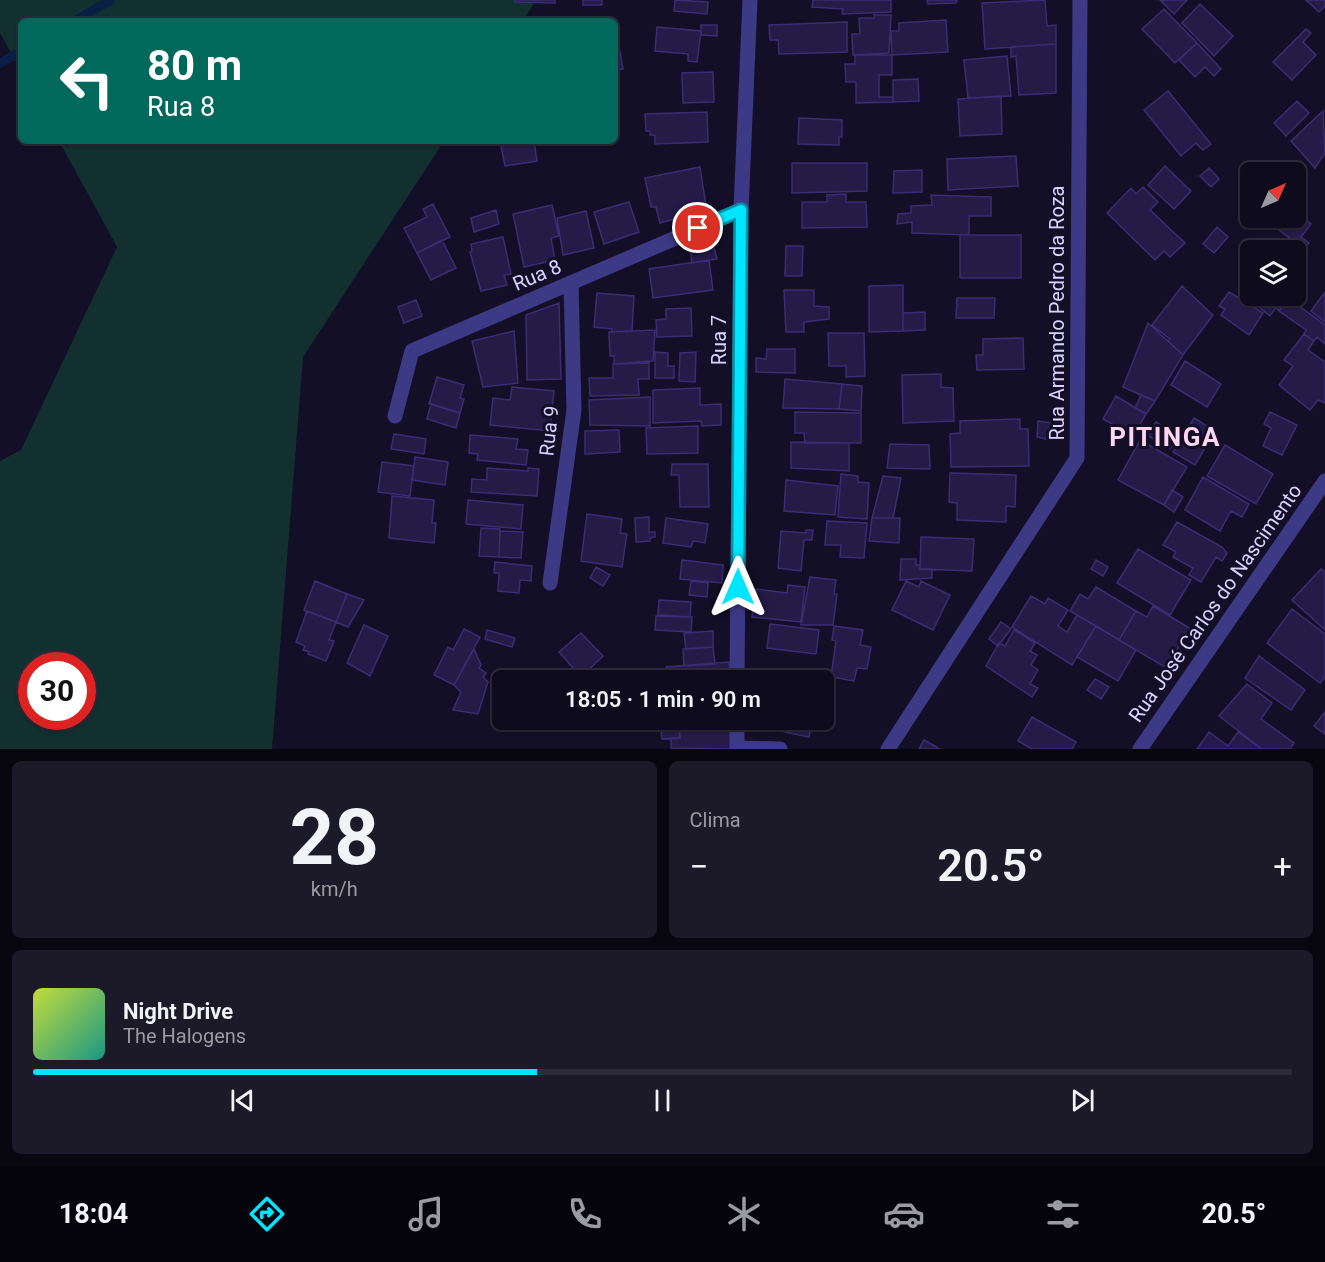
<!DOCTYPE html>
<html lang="pt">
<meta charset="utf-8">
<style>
:root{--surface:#0e0b1c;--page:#1c1929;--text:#f1f3f6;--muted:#9b9ba3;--line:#2e2b3b;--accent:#00e5ff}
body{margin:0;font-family:Roboto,sans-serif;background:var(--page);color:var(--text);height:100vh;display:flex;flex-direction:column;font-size:22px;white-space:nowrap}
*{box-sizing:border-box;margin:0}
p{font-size:20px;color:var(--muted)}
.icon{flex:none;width:33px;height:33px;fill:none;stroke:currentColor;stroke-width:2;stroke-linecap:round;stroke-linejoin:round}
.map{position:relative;height:749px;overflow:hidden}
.side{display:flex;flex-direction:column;gap:12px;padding:12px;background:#08060f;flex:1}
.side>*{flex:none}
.top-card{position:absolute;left:18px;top:18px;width:600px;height:126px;border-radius:9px;box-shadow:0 2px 4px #0004,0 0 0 2px var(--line);background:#00695c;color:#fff;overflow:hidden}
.needle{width:39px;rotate:45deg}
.fabs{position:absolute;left:1240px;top:162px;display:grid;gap:12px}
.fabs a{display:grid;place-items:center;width:66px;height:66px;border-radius:9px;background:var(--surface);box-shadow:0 2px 4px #0004,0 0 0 2px var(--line);font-size:30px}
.speed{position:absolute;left:18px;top:652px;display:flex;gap:12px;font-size:30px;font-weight:700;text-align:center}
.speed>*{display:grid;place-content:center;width:78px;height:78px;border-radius:50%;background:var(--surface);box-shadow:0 2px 4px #0004,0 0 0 2px var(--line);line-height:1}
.speed .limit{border:9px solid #d22;background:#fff;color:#111}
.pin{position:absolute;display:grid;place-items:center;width:51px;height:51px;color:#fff;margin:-26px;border:3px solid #fff;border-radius:50%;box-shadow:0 2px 6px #0007}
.me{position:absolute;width:66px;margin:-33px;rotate:0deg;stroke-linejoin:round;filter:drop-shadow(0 0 4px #0008)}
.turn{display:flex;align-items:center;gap:21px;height:126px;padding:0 30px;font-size:27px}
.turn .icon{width:78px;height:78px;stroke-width:2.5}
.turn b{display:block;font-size:42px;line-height:51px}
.big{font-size:45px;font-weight:600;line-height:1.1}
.side .tile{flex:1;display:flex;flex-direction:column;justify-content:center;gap:9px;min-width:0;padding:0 21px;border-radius:9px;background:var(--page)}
.side .dial{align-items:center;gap:0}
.dial b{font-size:78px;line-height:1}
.song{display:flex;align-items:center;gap:18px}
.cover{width:72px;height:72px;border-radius:9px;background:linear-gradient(135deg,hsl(70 70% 55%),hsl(170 70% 35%))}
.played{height:6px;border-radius:3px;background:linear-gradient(90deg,var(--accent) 40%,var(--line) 40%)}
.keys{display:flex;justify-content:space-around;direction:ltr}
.heat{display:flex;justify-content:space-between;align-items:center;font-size:33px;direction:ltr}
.side .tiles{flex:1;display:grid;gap:12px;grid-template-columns:1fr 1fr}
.tile:last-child{grid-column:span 2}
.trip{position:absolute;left:492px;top:670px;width:342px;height:60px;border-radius:9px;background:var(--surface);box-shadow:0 2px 4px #0004,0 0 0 2px var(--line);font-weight:600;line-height:60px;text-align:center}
.menu{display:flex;height:96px;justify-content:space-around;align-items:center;background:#06040b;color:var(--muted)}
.menu .icon{width:42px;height:42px}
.menu .on{color:var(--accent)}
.menu b{font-size:27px;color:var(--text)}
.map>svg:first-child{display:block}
.green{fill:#12302f;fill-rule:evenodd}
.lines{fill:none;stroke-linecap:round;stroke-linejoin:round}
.stream{stroke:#0a1f44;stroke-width:9}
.building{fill:#241b47;stroke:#3b2d73;stroke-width:1.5}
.service{stroke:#3d3a85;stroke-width:15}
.minor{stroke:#3d3a85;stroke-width:15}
.route-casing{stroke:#0095a6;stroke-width:15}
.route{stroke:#00e5ff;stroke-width:10}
.labels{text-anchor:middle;stroke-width:6;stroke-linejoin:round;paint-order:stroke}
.street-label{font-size:20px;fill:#d9d4ff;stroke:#130f26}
.district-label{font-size:26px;font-weight:bold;letter-spacing:1.5px;fill:#ffd6f0;stroke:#130f26}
</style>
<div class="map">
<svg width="1325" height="749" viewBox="0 0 1325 749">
<rect width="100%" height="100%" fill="#130f26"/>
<path class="green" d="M 0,0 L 536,0 L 523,21 L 21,21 L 21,71 L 0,33 Z
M 59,141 L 444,141 L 303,357 L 272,749 L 0,749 L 0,461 L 21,450 L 117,247 ZM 32,666 L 82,666 L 82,717 L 32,717 Z"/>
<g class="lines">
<path class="stream" d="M 74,21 L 111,0
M 0,63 L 21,51"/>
</g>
<path class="building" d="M 515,0 L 555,0 L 555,3 L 515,2 Z
M 583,0 L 602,0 L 602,5 L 583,5 Z
M 675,0 L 708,2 L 707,14 L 674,11 Z
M 813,0 L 891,0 L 891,12 L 842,14 L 843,9 L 812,7 Z
M 927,0 L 957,0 L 956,3 L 928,4 Z
M 1045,0 L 1047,26 L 1056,25 L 1056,44 L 985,49 L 982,3 Z
M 1160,0 L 1187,0 L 1174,14 Z
M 1306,0 L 1325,0 L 1325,6 L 1319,12 Z
M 1200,4 L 1233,36 L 1214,56 L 1182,23 Z
M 1164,9 L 1197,43 L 1175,63 L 1142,29 Z
M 874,15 L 891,15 L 889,53 L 853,55 L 852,34 L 860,34 L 859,18 L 874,18 Z
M 946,20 L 948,52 L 892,55 L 891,31 L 899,31 L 899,23 Z
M 847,22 L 847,52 L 779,54 L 778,40 L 770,40 L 769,25 Z
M 701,25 L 717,25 L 717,36 L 701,35 Z
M 657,27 L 701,31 L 697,62 L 688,61 L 688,54 L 655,51 Z
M 1306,29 L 1311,33 L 1303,42 L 1316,55 L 1292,80 L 1273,62 Z
M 1197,43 L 1221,69 L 1214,76 L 1205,67 L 1195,77 L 1179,60 Z
M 1056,44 L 1056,93 L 1019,95 L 1016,56 L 1011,57 L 1011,47 Z
M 619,46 L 623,69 L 616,70 L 615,47 Z
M 855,55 L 892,55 L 892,75 L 879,75 L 879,97 L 893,97 L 893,102 L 856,103 L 856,82 L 846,82 L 845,64 L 855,64 Z
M 1007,56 L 1011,96 L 968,98 L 964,60 Z
M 713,72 L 714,102 L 683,103 L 682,73 Z
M 918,79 L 919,101 L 893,102 L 893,80 Z
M 1168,91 L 1211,144 L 1203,150 L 1196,143 L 1181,156 L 1144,110 Z
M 1001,96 L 1002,134 L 960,136 L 958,99 Z
M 1297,101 L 1309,113 L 1286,136 L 1274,123 Z
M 1323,111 L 1325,153 L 1315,168 L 1291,141 Z
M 707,112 L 708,142 L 655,144 L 655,135 L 650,135 L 650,131 L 646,131 L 645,114 Z
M 799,118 L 842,120 L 842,137 L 839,137 L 839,145 L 798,144 Z
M 500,141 L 534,141 L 537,161 L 505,166 Z
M 1016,156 L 1018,186 L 948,190 L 947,159 Z
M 792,163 L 867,163 L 867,191 L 792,193 Z
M 1165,166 L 1191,191 L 1174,209 L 1148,185 Z
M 700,167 L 706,206 L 689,210 L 689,215 L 660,223 L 656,207 L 651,207 L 645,178 Z
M 1209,168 L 1219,179 L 1211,187 L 1200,176 Z
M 922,170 L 922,192 L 893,193 L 894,171 Z
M 1143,187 L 1158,202 L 1150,210 L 1185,243 L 1170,257 L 1164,251 L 1155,260 L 1107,213 L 1131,188 L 1136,194 Z
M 846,194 L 846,202 L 866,202 L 867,227 L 802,228 L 802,202 L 827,202 L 827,195 Z
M 931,195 L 991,197 L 991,216 L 969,216 L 969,235 L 912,233 L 912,222 L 897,224 L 898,214 L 911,213 L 911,206 L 932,205 Z
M 629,202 L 639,232 L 604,244 L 594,212 Z
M 433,204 L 450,237 L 417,253 L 404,228 L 427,217 L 423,209 Z
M 552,205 L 559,236 L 551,238 L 555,260 L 524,267 L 513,214 Z
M 496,210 L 499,224 L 474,232 L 471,218 Z
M 586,211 L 594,248 L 563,255 L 557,218 Z
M 1296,212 L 1311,224 L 1301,237 L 1309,243 L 1304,249 L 1274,226 L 1280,218 L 1296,218 Z
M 1217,227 L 1228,237 L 1214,253 L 1203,244 Z
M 960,235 L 1021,235 L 1021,278 L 960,278 Z
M 503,237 L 511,274 L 504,275 L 507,285 L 481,291 L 470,252 L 472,251 L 471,244 Z
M 442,240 L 456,268 L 431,280 L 417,253 Z
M 713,244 L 717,259 L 692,263 L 690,249 Z
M 786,246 L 803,246 L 802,276 L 785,276 Z
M 709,260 L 713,290 L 653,298 L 649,269 Z
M 903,285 L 903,331 L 869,332 L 869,286 Z
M 1182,286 L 1213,315 L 1183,355 L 1168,341 L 1170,339 L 1152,325 Z
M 784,290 L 814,290 L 814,306 L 829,307 L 829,319 L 804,322 L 804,332 L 786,332 Z
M 1229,292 L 1263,313 L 1249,335 L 1221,315 L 1225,309 L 1219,306 Z
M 1325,292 L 1325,322 L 1311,311 Z
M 597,293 L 634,296 L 632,331 L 612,332 L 612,329 L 594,327 Z
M 1267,296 L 1282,296 L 1287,299 L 1279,311 L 1276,307 L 1270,316 L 1259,307 Z
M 957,298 L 995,298 L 994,318 L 956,318 Z
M 1288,298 L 1325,325 L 1325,344 L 1317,337 L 1314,341 L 1304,334 L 1306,330 L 1279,311 Z
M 416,300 L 422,316 L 404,323 L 398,307 Z
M 559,303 L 561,379 L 527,380 L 526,315 Z
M 691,308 L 692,336 L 657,337 L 656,320 L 666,319 L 666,309 Z
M 925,312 L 925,330 L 903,331 L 903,313 Z
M 1148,323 L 1183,355 L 1155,401 L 1123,387 Z
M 655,330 L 653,361 L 614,364 L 614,356 L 610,356 L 609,332 Z
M 514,331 L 518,383 L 483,387 L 472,341 Z
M 828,333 L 864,333 L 865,376 L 846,377 L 846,366 L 829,366 Z
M 1304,334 L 1314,341 L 1308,350 L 1325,362 L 1325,403 L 1318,400 L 1310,410 L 1279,385 L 1293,366 L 1284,360 Z
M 1023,338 L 1024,369 L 977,370 L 976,355 L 983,355 L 983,339 Z
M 767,349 L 795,349 L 795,373 L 756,372 L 756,358 L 766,359 Z
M 655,352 L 668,353 L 668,366 L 674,366 L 674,378 L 655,378 Z
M 696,352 L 695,382 L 679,381 L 680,353 Z
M 1185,361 L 1221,384 L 1207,407 L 1171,385 Z
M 649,363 L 649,379 L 638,379 L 639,395 L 590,396 L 589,378 L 613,378 L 613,364 Z
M 941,374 L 941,387 L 953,388 L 954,421 L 903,423 L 902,375 Z
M 437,377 L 464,385 L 460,398 L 464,399 L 460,413 L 429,404 Z
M 785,379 L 842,384 L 839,409 L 783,408 Z
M 842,384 L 862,386 L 861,411 L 839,409 Z
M 512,387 L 554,391 L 550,431 L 490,425 L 493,398 L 510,400 Z
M 700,388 L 700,405 L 721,404 L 721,425 L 702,426 L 701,421 L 653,423 L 653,390 Z
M 1141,395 L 1155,401 L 1146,414 L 1135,408 Z
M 1116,396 L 1146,414 L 1133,436 L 1103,419 Z
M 650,397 L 650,426 L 590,425 L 589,400 Z
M 431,404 L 460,413 L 456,428 L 427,419 Z
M 795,412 L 861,413 L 861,443 L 805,443 L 804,433 L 795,433 Z
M 1270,412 L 1297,425 L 1282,455 L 1263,446 L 1271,428 L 1264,424 Z
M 1194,418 L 1215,431 L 1195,465 L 1173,452 Z
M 1020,419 L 1020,429 L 1028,429 L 1029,466 L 951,467 L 950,434 L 960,433 L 960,421 Z
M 1038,421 L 1051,423 L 1050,440 L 1037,437 Z
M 1156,422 L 1179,437 L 1170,449 L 1147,435 Z
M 698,426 L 698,453 L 647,454 L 646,428 Z
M 619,430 L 620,452 L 585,454 L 585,431 Z
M 394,434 L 426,439 L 424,454 L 391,449 Z
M 470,435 L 518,439 L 516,449 L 528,450 L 526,465 L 477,460 L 478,454 L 469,453 Z
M 1140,440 L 1187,467 L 1164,505 L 1118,480 Z
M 791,442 L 849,443 L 849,471 L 791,468 Z
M 890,444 L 929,445 L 930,469 L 887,468 Z
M 1225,445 L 1273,474 L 1256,504 L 1207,476 Z
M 415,457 L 448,462 L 445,485 L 412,480 Z
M 382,462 L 414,466 L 410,496 L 378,492 Z
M 672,464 L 708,464 L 709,507 L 680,507 L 679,475 L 671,475 Z
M 487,468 L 528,471 L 528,468 L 539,469 L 537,496 L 471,492 L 472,479 L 487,480 Z
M 950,473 L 1016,475 L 1015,507 L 1006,506 L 1006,522 L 957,520 L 957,503 L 949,502 Z
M 841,474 L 858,476 L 858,482 L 869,483 L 867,519 L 838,517 Z
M 883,476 L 901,478 L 893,518 L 872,518 Z
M 1203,477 L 1249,504 L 1242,517 L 1231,511 L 1220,531 L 1185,510 Z
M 786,480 L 838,486 L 835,515 L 784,511 Z
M 1172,490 L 1183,497 L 1174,512 L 1164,505 Z
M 392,496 L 434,500 L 432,523 L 436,523 L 434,543 L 389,538 Z
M 468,500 L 523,505 L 521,529 L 466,524 Z
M 587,514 L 622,519 L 620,533 L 627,534 L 622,567 L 581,561 Z
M 649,517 L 649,532 L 655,532 L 655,537 L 650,538 L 650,541 L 636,542 L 635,518 Z
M 666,518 L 708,524 L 705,543 L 693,541 L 691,547 L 663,543 Z
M 872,518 L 900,518 L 899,543 L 869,541 Z
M 827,521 L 867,523 L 864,558 L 840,557 L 841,545 L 825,545 Z
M 1177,522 L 1222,547 L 1227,553 L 1222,561 L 1216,557 L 1201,582 L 1189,575 L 1193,568 L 1173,557 L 1176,552 L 1163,545 Z
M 481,528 L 500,529 L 499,557 L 479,556 Z
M 806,530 L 813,530 L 812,540 L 804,540 L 801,571 L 778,568 L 781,531 L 806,533 Z
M 500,531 L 523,532 L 521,558 L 499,557 Z
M 921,537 L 974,539 L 972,571 L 920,569 Z
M 1138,549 L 1191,580 L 1170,615 L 1117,583 Z
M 901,559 L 916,559 L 916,565 L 920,565 L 920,569 L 932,569 L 932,578 L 900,580 Z
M 682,560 L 723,565 L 722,583 L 680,579 Z
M 1096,560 L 1108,567 L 1103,576 L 1091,569 Z
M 495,562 L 532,566 L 531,581 L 520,580 L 519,593 L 498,591 L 499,573 L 494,573 Z
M 596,567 L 610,575 L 603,586 L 590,578 Z
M 1321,569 L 1325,572 L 1325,630 L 1292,600 Z
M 810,577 L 836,580 L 834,594 L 837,594 L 833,625 L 801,625 Z
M 315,581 L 347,594 L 336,622 L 304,610 Z
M 691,581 L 708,583 L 707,597 L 689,595 Z
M 906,581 L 919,587 L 921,581 L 950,595 L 933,630 L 892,610 Z
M 788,585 L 805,587 L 801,622 L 752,617 L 756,589 L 787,593 Z
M 1096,587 L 1136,611 L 1119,640 L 1070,611 L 1080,594 L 1088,599 Z
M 347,594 L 364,600 L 348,627 L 336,622 Z
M 1031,596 L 1045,604 L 1048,598 L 1068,610 L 1058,626 L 1067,632 L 1077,615 L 1096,626 L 1072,665 L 1012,627 Z
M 659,600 L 691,602 L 690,617 L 658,615 Z
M 1153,606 L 1191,629 L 1165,667 L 1119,640 L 1136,611 L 1147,617 Z
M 1292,609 L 1325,634 L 1325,677 L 1320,683 L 1267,643 Z
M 307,611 L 336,622 L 329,640 L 334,641 L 326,661 L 308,654 L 309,652 L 303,650 L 305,646 L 296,642 Z
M 656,616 L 692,617 L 691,632 L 655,630 Z
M 1001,622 L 1011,629 L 998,646 L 989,639 Z
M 770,624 L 819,630 L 816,654 L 767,648 Z
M 364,625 L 388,636 L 370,676 L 347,663 Z
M 834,626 L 863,630 L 860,645 L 871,647 L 867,669 L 857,668 L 854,681 L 831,677 L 836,641 L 832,640 Z
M 1096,626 L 1136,650 L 1118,681 L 1077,657 Z
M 464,629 L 480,637 L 454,685 L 434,675 L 448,647 L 453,650 Z
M 487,630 L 515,638 L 512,647 L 485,639 Z
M 1014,630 L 1035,643 L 1030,651 L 1037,655 L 1031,665 L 1038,670 L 1030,684 L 1038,688 L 1032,697 L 986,666 L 999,643 L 1005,646 Z
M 713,631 L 713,647 L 686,649 L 684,633 Z
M 581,633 L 603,656 L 581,677 L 559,652 Z
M 713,647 L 715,664 L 684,666 L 683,649 Z
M 474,649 L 481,665 L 479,668 L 486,673 L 483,677 L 488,682 L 478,714 L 453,710 L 461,692 L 454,685 Z
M 1259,656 L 1305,690 L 1291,710 L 1245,678 Z
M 729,662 L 730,681 L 667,681 L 666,667 Z
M 763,669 L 820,681 L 761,681 Z
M 1095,679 L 1109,687 L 1101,699 L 1087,690 Z
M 1247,684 L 1272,703 L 1261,719 L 1294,743 L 1290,749 L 1262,749 L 1219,716 Z
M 1325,712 L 1325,734 L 1314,726 Z
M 1032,717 L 1076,742 L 1072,749 L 1032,749 L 1018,741 Z
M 660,720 L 679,720 L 680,738 L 662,739 Z
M 679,720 L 730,720 L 732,749 L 671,748 L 671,738 L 680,738 Z
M 773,720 L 812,720 L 809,737 L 771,729 Z
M 1209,732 L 1228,746 L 1238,732 L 1262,749 L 1197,749 Z
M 924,740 L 940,749 L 919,749 Z"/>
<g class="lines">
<path class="service" d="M 550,583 L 574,410 L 571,283"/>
<path class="minor" d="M 395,416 L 412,351 L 741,210
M 737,681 L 741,210 L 750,0
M 737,720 L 737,748 L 780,749
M 888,749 L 1077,458 L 1080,0
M 1140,749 L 1325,481"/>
</g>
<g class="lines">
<g class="route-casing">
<path id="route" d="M 698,228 L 741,210 L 738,587"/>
</g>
<use href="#route" class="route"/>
</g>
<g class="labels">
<g class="street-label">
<text transform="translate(537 275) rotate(-23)" y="7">Rua 8</text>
<text transform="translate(1057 313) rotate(-90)" y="7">Rua Armando Pedro da Roza</text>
<text transform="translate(719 340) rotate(-90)" y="7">Rua 7</text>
<text transform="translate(549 431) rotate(-84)" y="7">Rua 9</text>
<text transform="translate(1215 603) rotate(-55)" y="7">Rua José Carlos do Nascimento</text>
</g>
<g class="district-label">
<text x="1165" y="446">PITINGA</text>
</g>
</g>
</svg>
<div class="fabs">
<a><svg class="needle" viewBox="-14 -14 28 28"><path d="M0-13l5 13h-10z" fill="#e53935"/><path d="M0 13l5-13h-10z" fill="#9b9ba3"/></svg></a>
<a><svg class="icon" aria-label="layers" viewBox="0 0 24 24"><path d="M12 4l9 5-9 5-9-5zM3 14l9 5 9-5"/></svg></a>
</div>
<div class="speed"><div class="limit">30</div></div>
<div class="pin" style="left:698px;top:228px;background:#d93025"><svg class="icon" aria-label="arrive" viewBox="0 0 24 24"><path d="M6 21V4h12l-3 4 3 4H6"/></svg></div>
<svg class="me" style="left:738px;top:587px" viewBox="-20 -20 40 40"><path d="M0-17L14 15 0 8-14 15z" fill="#00e5ff" stroke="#fff" stroke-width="4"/></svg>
<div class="trip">18:05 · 1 min · 90 m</div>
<div class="top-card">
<div class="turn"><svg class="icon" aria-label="left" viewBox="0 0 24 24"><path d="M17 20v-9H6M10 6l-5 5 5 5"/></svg><div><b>80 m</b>Rua 8</div></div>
</div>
</div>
<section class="side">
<div class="tiles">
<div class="tile dial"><b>28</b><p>km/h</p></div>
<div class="tile"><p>Clima</p>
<div class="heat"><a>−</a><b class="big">20.5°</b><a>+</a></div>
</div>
<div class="tile">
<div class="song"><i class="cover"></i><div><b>Night Drive</b><p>The Halogens</p></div></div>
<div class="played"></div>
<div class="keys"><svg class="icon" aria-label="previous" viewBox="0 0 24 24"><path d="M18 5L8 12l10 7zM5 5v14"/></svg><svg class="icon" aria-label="pause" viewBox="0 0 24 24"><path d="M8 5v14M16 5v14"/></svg><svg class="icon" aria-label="next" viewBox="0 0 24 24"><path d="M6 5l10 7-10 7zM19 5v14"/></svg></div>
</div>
</div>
</section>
<nav class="menu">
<b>18:04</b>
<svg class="icon on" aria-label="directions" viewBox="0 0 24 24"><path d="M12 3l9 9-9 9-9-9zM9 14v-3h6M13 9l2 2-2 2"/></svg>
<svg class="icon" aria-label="music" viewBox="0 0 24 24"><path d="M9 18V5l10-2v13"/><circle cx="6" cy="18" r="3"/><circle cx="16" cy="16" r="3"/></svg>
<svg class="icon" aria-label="phone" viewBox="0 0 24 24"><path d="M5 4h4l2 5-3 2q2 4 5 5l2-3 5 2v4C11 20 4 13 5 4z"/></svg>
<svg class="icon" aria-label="climate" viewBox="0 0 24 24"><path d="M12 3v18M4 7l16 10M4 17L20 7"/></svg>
<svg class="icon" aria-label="car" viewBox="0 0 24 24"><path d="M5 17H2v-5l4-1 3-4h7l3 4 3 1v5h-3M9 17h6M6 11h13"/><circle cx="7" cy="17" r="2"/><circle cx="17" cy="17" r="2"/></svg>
<svg class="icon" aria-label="filters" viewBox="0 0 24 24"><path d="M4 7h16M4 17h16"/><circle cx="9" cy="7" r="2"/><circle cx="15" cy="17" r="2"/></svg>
<b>20.5°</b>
</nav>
